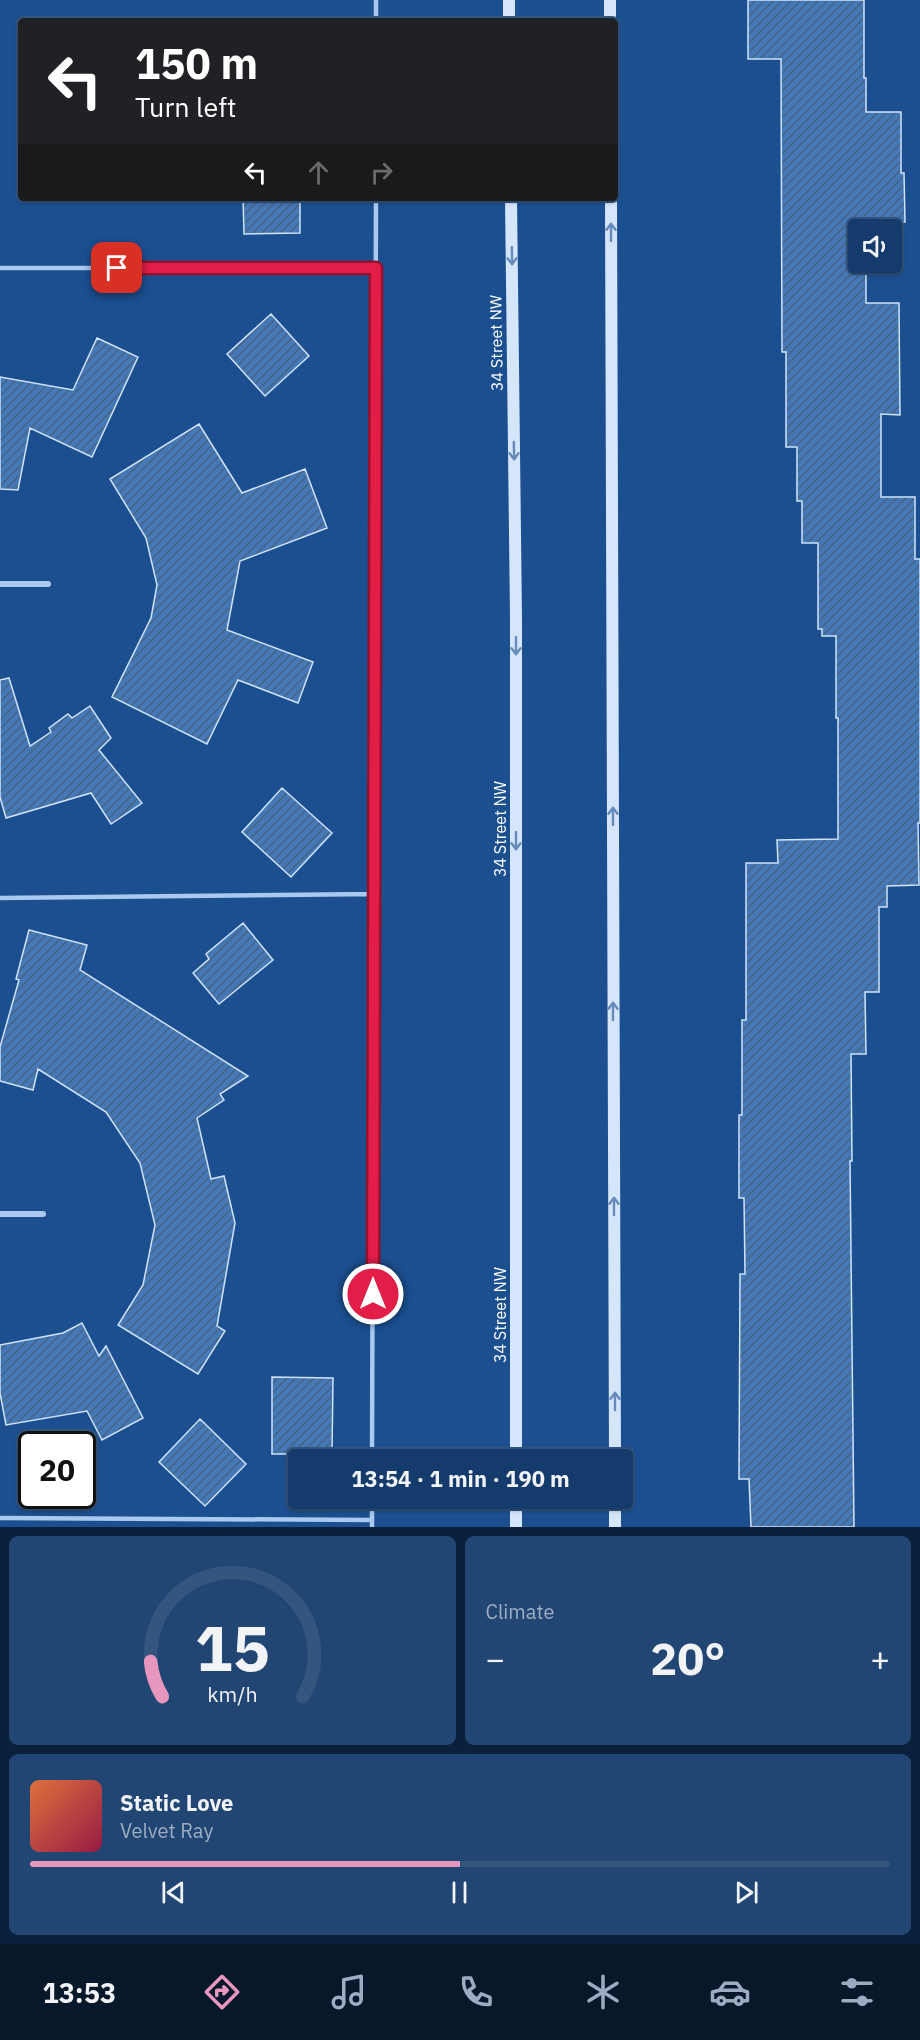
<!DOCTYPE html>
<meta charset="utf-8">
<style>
:root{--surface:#143b6b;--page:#214673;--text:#f1f3f6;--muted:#9dadc1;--line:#33557e;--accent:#e797bd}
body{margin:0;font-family:"IBM Plex Sans",sans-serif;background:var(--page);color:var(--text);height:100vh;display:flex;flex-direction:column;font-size:22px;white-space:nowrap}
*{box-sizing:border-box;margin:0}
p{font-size:20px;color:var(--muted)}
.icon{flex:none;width:33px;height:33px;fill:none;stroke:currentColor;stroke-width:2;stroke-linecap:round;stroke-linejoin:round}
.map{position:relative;height:1527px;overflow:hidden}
.side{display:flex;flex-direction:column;gap:9px;padding:9px;background:#0b203b;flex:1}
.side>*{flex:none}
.hud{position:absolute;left:18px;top:18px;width:600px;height:183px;border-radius:6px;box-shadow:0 2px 4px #0004,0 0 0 2px var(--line);background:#202124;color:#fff;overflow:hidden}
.controls{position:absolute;left:848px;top:219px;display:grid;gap:12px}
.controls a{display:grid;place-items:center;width:54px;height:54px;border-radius:6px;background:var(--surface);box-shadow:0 2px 4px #0004,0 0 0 2px var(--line);font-size:30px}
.speed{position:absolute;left:18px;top:1431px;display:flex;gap:12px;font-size:30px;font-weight:700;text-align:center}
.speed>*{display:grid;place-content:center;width:78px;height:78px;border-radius:50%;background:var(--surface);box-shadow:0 2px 4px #0004,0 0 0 2px var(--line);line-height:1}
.speed .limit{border:3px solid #111;border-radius:9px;background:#fff;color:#111}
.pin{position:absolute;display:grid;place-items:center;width:51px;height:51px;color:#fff;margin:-26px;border-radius:12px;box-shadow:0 3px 9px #0006}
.me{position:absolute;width:66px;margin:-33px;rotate:0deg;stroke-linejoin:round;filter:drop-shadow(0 0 4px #0008)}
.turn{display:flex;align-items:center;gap:21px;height:126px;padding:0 18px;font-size:27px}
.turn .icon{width:78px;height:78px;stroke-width:2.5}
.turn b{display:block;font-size:42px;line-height:51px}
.lanes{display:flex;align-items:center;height:57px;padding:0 18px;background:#0003;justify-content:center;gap:30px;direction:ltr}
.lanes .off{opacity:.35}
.big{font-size:45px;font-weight:700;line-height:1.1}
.side .card{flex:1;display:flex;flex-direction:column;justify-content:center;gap:9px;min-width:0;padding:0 21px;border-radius:9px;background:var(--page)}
.side .dial{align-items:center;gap:0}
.dial svg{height:156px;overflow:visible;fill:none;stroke:var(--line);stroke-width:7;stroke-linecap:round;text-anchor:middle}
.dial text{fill:var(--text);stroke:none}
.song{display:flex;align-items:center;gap:18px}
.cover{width:72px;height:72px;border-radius:9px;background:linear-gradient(135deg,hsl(20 70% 55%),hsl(340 70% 35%))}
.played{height:6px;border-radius:3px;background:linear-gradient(90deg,var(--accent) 50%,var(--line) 50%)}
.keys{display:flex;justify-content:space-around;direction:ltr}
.heat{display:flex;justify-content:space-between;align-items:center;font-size:33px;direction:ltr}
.side .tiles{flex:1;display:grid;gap:9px;grid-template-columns:1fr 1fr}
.card:last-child{grid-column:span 2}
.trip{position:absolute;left:288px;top:1449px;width:345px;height:60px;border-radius:6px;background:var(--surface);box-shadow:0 2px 4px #0004,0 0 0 2px var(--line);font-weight:700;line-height:60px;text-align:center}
.dock{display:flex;height:96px;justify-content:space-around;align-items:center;background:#08182b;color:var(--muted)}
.dock .icon{width:42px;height:42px}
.dock .on{color:var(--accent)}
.dock b{font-size:27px;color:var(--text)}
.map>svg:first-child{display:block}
.building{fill:url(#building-hatch);stroke:#cfe3fa;stroke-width:1.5}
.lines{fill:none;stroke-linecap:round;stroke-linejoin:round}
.lane{stroke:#a9c9ee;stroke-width:4.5}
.street{stroke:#a9c9ee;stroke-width:6}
.secondary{stroke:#d6e6fa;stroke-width:12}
.oneway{stroke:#668bba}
.route-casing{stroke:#92132f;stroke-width:15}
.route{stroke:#e11d48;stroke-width:10}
.labels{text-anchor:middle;stroke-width:6;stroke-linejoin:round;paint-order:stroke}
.street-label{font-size:16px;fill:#fff;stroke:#1b4f8f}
</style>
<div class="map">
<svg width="920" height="1527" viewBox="0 0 920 1527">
<defs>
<pattern id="building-hatch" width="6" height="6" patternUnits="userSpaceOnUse" patternTransform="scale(1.5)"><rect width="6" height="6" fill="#4478b7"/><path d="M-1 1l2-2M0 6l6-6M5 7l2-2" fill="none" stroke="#486282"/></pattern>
</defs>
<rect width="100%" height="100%" fill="#1b4f8f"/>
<path class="building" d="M 748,0 L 864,0 L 864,78 L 866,78 L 866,112 L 901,112 L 901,173 L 904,173 L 905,222 L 875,222 L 875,230 L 858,230 L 858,262 L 866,262 L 866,303 L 899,303 L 900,415 L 881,414 L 881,497 L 915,497 L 915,559 L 920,559 L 920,823 L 918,823 L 919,885 L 887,886 L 887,907 L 879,907 L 879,992 L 865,992 L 866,1054 L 851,1054 L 852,1161 L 850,1161 L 854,1527 L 751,1527 L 749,1479 L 739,1479 L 740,1274 L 745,1274 L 744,1198 L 739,1198 L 739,1115 L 742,1115 L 742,1020 L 746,1020 L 746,863 L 778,863 L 777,840 L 838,839 L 838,718 L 836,718 L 836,636 L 822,636 L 822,629 L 818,629 L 818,543 L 802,543 L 802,501 L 797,501 L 797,447 L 786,447 L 786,352 L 782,352 L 781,59 L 748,59 Z
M 243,198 L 300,198 L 300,233 L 244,234 Z
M 271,314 L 309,356 L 265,396 L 227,354 Z
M 97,338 L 138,357 L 92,457 L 30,428 L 18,490 L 0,489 L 0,377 L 73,390 Z
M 199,424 L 242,493 L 305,469 L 327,528 L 240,561 L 227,630 L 313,662 L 298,703 L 238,680 L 207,744 L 112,697 L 151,618 L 157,585 L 146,538 L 110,479 Z
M 9,678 L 30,746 L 51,732 L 49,728 L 68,714 L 72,718 L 90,706 L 111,738 L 99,750 L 142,803 L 111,824 L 91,793 L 6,818 L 0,797 L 0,680 Z
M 282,788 L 332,833 L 291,877 L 242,832 Z
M 243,923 L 273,960 L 219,1004 L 193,973 L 209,959 L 206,954 Z
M 29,930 L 87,945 L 80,970 L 248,1076 L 220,1094 L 224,1100 L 197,1118 L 211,1179 L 224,1176 L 235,1223 L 217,1326 L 225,1331 L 198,1374 L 118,1325 L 143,1285 L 155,1225 L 140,1163 L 106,1112 L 38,1069 L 33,1090 L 0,1081 L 0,1047 L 19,980 L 16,979 Z
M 82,1323 L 99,1356 L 106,1346 L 143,1418 L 102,1440 L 87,1411 L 6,1425 L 0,1393 L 0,1345 L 63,1333 Z
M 272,1377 L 333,1378 L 332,1454 L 272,1454 Z
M 200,1419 L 246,1464 L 205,1506 L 159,1462 Z"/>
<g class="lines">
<path class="lane" d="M 376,21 L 376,0
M 0,268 L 376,268
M 0,898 L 374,894
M 372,1460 L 376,198
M 372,1498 L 372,1527
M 0,1518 L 372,1520"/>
<path class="street" d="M 0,584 L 48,584
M 0,1214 L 43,1214"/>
<path class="secondary" d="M 509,0 L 509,21
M 610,0 L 610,21
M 511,198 L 516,618 L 516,1460
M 611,198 L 615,1460
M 516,1498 L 516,1527
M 615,1498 L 615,1527"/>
</g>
<defs><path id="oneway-shaft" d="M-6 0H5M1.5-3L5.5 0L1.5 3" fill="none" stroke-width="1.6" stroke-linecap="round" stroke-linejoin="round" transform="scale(1.5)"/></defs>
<g class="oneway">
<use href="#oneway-shaft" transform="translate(611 232) rotate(-90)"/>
<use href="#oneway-shaft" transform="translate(512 256) rotate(89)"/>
<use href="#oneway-shaft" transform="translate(514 451) rotate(89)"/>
<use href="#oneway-shaft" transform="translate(516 646) rotate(90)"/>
<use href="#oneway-shaft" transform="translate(613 816) rotate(-90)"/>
<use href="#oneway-shaft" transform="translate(516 841) rotate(90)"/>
<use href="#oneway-shaft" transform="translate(613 1011) rotate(-90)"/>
<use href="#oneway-shaft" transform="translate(614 1206) rotate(-90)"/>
<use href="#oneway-shaft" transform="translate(615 1401) rotate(-90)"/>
</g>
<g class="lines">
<g class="route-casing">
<path id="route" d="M 117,268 L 376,268 L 373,1294"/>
</g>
<use href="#route" class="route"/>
</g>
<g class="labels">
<g class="street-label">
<text transform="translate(496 343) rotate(-91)" y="6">34 Street NW</text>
<text transform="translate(500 829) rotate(-90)" y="6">34 Street NW</text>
<text transform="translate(500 1315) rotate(-90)" y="6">34 Street NW</text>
</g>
</g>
</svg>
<div class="controls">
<a><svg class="icon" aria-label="sound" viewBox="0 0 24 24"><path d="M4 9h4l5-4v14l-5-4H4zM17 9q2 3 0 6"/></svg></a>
</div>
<div class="speed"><div class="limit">20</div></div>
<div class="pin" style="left:117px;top:268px;background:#d93025"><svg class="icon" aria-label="arrive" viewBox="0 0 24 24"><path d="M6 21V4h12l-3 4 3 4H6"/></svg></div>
<svg class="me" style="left:373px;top:1294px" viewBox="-20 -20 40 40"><circle r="17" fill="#e11d48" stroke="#fff" stroke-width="3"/><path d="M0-11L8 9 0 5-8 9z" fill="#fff"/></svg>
<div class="trip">13:54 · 1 min · 190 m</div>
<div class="hud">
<div class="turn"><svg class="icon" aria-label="left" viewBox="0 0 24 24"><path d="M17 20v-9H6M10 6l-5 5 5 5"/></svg><div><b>150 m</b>Turn left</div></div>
<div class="lanes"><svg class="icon" aria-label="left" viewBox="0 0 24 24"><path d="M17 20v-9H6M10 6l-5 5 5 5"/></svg><svg class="icon off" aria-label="ahead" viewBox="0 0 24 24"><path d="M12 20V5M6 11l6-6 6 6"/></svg><svg class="icon off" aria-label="right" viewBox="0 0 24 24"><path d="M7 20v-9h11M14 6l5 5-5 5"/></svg></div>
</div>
</div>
<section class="side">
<div class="tiles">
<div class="card dial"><svg viewBox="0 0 100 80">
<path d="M14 69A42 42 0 1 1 86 69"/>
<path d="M14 69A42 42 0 0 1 8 51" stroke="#e797bd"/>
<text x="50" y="56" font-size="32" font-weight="700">15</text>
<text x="50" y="72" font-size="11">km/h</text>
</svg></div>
<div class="card"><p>Climate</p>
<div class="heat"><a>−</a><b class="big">20°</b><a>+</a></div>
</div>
<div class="card">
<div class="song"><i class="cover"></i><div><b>Static Love</b><p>Velvet Ray</p></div></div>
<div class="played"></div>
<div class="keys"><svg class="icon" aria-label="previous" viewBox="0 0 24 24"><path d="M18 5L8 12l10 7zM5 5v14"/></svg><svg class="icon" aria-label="pause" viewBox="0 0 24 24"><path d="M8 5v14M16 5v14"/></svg><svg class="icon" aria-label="next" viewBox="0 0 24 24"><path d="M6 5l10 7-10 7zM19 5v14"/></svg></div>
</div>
</div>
</section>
<nav class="dock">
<b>13:53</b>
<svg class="icon on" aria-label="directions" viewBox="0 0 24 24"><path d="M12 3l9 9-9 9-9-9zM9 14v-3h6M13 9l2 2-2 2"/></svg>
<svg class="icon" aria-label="music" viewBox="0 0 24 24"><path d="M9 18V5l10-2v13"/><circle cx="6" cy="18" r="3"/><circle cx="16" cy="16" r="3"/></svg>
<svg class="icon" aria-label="phone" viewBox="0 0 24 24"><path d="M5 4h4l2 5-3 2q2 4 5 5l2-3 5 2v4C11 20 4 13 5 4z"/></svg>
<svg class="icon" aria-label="climate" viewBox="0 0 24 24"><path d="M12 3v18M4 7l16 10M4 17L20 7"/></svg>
<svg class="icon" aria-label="car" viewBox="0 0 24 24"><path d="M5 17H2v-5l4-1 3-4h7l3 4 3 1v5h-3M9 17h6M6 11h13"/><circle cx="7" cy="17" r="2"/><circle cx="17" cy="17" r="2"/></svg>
<svg class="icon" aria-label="filters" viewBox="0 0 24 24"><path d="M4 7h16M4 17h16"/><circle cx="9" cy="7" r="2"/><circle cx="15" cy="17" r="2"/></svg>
</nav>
